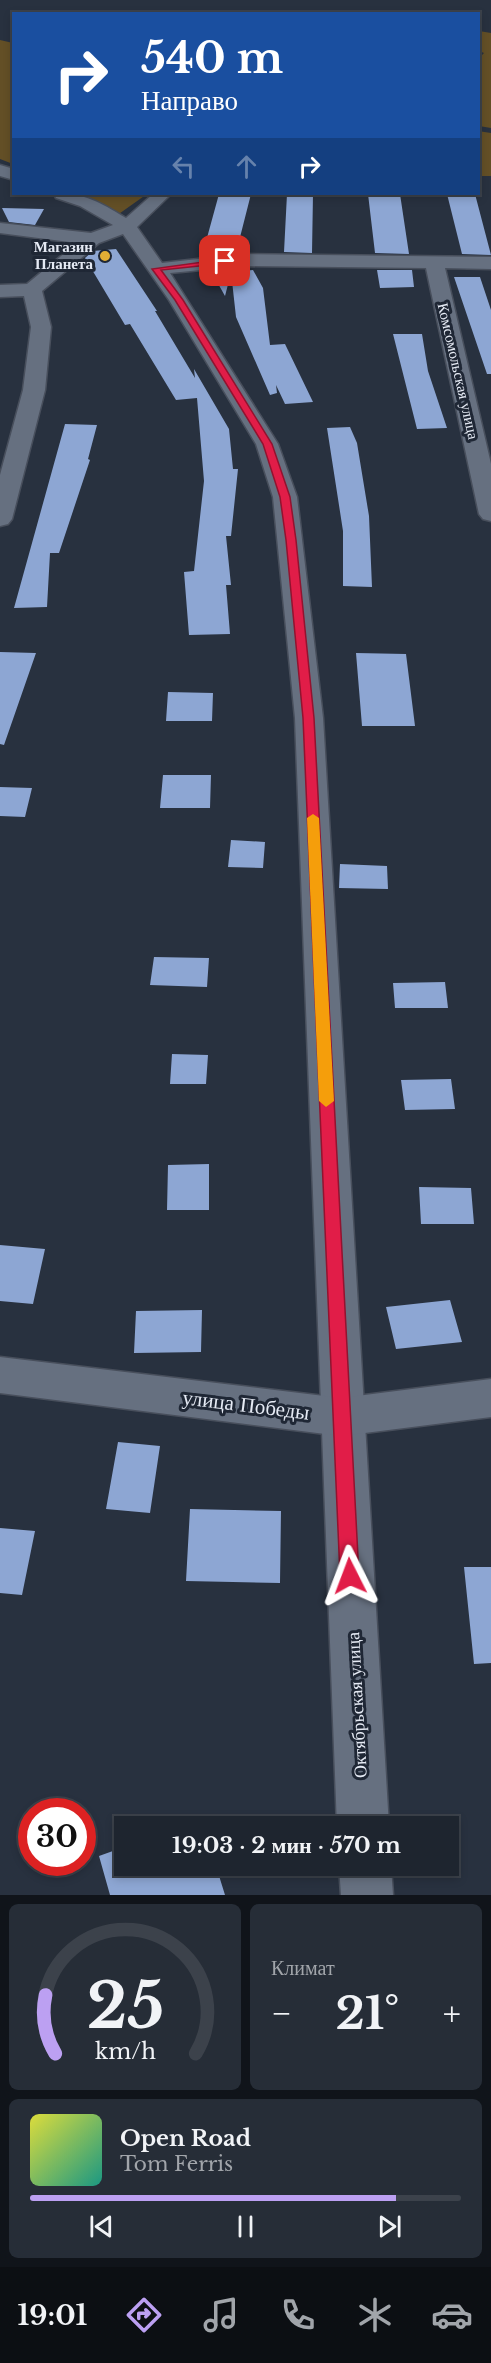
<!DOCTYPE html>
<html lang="ru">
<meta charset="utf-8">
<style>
:root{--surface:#1e252f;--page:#262d37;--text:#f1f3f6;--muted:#a1a5aa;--line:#3c424b;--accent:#bca0f2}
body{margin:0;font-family:"Libre Baskerville",serif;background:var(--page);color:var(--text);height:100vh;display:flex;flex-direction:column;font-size:22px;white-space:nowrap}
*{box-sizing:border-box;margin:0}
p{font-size:20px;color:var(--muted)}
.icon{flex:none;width:33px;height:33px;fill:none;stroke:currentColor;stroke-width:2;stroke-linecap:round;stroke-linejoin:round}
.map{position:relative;height:1895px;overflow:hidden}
.drawer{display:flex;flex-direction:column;gap:9px;padding:9px;background:#10141a;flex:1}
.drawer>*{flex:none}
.hud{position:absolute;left:12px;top:12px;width:468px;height:183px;border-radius:0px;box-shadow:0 3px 9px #0003,0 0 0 2px var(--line);background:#1a4fa0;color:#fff;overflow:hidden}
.speed{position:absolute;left:18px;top:1798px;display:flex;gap:12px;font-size:30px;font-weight:700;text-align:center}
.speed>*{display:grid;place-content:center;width:78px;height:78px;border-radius:50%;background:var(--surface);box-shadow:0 3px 9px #0003,0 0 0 2px var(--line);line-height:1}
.speed .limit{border:9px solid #d22;background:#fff;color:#111}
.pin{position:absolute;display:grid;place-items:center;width:51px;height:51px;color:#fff;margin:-26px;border-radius:12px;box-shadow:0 3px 9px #0006}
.me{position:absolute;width:66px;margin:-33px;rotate:357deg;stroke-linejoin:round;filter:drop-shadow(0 0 4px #0008)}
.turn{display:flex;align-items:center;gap:21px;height:126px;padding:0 30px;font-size:27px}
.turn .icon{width:78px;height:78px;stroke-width:2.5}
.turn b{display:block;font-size:42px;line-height:51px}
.lanes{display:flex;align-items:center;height:57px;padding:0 30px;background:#0003;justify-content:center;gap:30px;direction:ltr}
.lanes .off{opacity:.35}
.big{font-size:45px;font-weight:700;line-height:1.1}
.drawer .widget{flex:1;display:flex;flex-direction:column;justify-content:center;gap:9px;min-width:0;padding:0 21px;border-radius:9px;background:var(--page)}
.drawer .dial{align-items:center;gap:0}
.dial svg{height:156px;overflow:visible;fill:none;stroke:var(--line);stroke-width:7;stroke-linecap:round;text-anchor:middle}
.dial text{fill:var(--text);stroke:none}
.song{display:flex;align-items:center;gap:18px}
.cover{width:72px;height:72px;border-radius:9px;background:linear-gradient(135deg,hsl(60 70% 55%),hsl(170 70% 35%))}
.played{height:6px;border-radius:3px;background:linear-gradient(90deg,var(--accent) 85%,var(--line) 85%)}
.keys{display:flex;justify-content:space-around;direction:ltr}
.heat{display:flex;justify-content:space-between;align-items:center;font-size:33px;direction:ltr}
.drawer .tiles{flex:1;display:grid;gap:9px;grid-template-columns:1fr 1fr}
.widget:last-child{grid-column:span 2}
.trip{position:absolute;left:114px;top:1816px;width:345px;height:60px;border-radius:0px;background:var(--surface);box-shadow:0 3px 9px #0003,0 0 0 2px var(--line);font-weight:700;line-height:60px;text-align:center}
.menu{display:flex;height:96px;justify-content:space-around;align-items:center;background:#0c0f13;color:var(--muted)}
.menu .icon{width:42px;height:42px}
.menu .active{color:var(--accent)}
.menu b{font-size:27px;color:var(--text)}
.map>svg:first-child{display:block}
.green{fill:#634f26}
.building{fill:#8da6d3}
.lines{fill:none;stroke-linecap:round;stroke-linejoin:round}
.street-casing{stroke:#484f5c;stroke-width:3}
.secondary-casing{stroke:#484f5c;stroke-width:3}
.street{fill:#667080;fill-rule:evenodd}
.secondary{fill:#667080;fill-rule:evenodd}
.route{fill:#e11d48;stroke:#92132f;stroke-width:1.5}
.slow{fill:#f59e0b}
.poi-dot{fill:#e3ae35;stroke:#1f2735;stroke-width:2}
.labels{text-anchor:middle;stroke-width:6;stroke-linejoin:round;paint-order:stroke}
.far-poi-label{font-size:15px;font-weight:bold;fill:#e5eaf4;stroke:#1f2735;text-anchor:end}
.far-street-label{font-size:15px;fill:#e5eaf4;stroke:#1f2735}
.street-label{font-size:18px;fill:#e5eaf4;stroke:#1f2735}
.near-street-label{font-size:21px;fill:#e5eaf4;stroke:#1f2735}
</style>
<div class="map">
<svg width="491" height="1895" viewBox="0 0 491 1895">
<rect width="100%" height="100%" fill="#28313f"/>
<path class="green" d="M 479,31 L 491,33 L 491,128 L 479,126 L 479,58 L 484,53 L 479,51 Z
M 0,40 L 13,43 L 13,164 L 0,159 Z
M 478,131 L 491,133 L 491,176 L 479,176 Z
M 78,194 L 147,194 L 116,216 Z"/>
<path class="building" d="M 219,194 L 251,194 L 236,253 L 202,256 Z
M 287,194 L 313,194 L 312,253 L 284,252 Z
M 368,194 L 400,194 L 409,254 L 375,253 Z
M 447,194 L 475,194 L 491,255 L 462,254 Z
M 2,208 L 44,209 L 35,225 L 9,222 Z
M 116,249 L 157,311 L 155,311 L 195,378 L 194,369 L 229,429 L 233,469 L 238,469 L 231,536 L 226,536 L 231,585 L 226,585 L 230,634 L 189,635 L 184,572 L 194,571 L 204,481 L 197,398 L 176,400 L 130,324 L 125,325 L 85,258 L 93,251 Z
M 232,269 L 225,296 L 211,271 Z
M 253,270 L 263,288 L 270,345 L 285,344 L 313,402 L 285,404 L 276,385 L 277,393 L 270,395 L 236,317 L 231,272 Z
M 377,270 L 412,270 L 414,287 L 380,288 Z
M 454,277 L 480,277 L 491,310 L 491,374 L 487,374 Z
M 393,334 L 422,334 L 428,371 L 447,428 L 417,429 Z
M 65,424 L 97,425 L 88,459 L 90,460 L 59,553 L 50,553 L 47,607 L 14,608 Z
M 350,427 L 357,443 L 369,516 L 372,587 L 343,586 L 343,531 L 327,428 Z
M 0,652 L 36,653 L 4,745 L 0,744 Z
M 356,653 L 406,654 L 415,726 L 362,726 Z
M 168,692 L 213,693 L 212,721 L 166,721 Z
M 163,775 L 211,775 L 210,808 L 160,808 Z
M 0,787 L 32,788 L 25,817 L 0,816 Z
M 231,840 L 265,842 L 263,868 L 228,867 Z
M 340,864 L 387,866 L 388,889 L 339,888 Z
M 154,957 L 209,958 L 207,987 L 150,985 Z
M 445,982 L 448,1008 L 395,1008 L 393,983 Z
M 172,1054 L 208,1055 L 206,1084 L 170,1084 Z
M 451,1079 L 455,1109 L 405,1110 L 401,1080 Z
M 209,1164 L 209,1210 L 167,1210 L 168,1165 Z
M 419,1187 L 471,1188 L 474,1224 L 421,1224 Z
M 0,1245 L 45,1249 L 33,1304 L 0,1301 Z
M 450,1300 L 462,1342 L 396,1349 L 386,1307 Z
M 202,1310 L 201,1352 L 134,1353 L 136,1311 Z
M 118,1442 L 160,1446 L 150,1513 L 106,1509 Z
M 190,1509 L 281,1511 L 280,1583 L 186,1581 Z
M 0,1528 L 35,1531 L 22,1595 L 0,1593 Z
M 464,1567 L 491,1567 L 491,1663 L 474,1664 Z
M 124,1847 L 124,1866 L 216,1866 L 225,1895 L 110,1895 L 99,1856 Z"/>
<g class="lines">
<g class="street-casing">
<path id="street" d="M 0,165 L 14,169 L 14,180 L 0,176 Z
M 54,194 C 88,194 97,201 126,218 L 153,194 L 171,194 L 137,227 L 162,263 L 243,254 L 491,257 L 491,269 L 445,268 L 491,464 L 491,521 L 483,519 L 479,514 L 426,268 L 243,266 L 170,273 L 278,444 L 297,497 L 323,718 L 389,1827 L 337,1827 L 295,718 L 273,497 L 256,444 L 169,300 L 123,234 L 99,243 L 42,291 L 51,327 L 45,390 L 12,519 L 8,524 L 0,526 L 0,475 L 23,390 L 31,327 L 24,296 L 0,297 L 0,285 L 27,284 L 77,243 L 0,233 L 0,223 L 91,233 L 113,225 L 80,206 L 56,198 Z
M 339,1866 L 391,1866 L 393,1895 L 341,1895 Z"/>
</g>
<g class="secondary-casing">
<path id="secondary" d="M 0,1357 L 341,1398 L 491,1379 L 491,1417 L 341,1436 L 0,1393 Z"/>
</g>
<use href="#street" class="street"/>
<use href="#secondary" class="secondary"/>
</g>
<path class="route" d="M 225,259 L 227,263 L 161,270 L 183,300 L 272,444 L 290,497 L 296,540 L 314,718 L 359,1576 L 356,1583 L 350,1586 L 343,1583 L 340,1576 L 303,718 L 286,540 L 280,497 L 263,444 L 175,300 L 152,269 Z"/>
<path class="slow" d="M 313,814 L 319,818 L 334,1101 L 326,1107 L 319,1101 L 307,818 Z"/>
<circle class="poi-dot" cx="105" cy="256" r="6"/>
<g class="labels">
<g class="far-poi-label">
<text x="93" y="252">Магазин<tspan x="93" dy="17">Планета</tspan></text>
</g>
<g class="far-street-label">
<text transform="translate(458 371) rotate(77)" y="5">Комсомольская улица</text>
</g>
<g class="street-label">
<text transform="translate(357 1705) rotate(-93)" y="6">Октябрьская улица</text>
</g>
<g class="near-street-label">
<text transform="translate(246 1405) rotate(7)" y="7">улица Победы</text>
</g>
</g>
</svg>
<div class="speed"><div class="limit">30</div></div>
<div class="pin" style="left:225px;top:261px;background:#d93025"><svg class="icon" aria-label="arrive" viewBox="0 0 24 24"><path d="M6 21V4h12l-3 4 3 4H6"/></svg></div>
<svg class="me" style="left:350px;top:1576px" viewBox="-20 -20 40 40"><path d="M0-17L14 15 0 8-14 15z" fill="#e11d48" stroke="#fff" stroke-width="4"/></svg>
<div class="trip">19:03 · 2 мин · 570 m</div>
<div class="hud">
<div class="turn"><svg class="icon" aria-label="right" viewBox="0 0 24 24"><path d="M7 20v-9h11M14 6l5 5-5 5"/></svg><div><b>540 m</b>Направо</div></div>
<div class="lanes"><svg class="icon off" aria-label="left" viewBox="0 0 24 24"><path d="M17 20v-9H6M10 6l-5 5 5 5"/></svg><svg class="icon off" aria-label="ahead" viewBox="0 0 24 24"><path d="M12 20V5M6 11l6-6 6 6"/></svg><svg class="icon" aria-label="right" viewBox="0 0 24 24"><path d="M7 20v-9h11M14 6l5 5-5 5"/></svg></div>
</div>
</div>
<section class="drawer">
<div class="tiles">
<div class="widget dial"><svg viewBox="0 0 100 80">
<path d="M14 69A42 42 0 1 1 86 69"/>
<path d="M14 69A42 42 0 0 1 9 39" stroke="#bca0f2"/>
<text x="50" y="56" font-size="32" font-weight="700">25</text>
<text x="50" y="72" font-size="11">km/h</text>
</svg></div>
<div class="widget"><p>Климат</p>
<div class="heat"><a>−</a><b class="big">21°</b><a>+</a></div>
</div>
<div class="widget">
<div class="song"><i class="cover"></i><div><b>Open Road</b><p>Tom Ferris</p></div></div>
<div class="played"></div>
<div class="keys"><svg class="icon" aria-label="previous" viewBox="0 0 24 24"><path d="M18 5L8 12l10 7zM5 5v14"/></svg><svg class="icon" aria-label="pause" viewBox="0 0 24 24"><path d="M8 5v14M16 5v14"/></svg><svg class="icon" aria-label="next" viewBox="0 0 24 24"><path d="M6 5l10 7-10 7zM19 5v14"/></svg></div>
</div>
</div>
</section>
<nav class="menu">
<b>19:01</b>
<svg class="icon active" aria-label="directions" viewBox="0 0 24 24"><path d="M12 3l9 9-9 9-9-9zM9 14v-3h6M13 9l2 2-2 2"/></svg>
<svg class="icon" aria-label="music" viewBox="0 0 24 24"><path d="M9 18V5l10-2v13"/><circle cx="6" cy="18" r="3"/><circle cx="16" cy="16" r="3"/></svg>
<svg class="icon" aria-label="phone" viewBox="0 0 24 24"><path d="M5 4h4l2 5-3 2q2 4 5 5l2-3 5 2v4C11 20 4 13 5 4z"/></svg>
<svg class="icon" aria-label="climate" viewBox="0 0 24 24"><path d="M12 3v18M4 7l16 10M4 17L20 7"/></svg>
<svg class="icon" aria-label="car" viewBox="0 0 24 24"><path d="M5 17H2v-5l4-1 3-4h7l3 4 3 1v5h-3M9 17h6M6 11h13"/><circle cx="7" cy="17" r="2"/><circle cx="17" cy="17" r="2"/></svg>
</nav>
